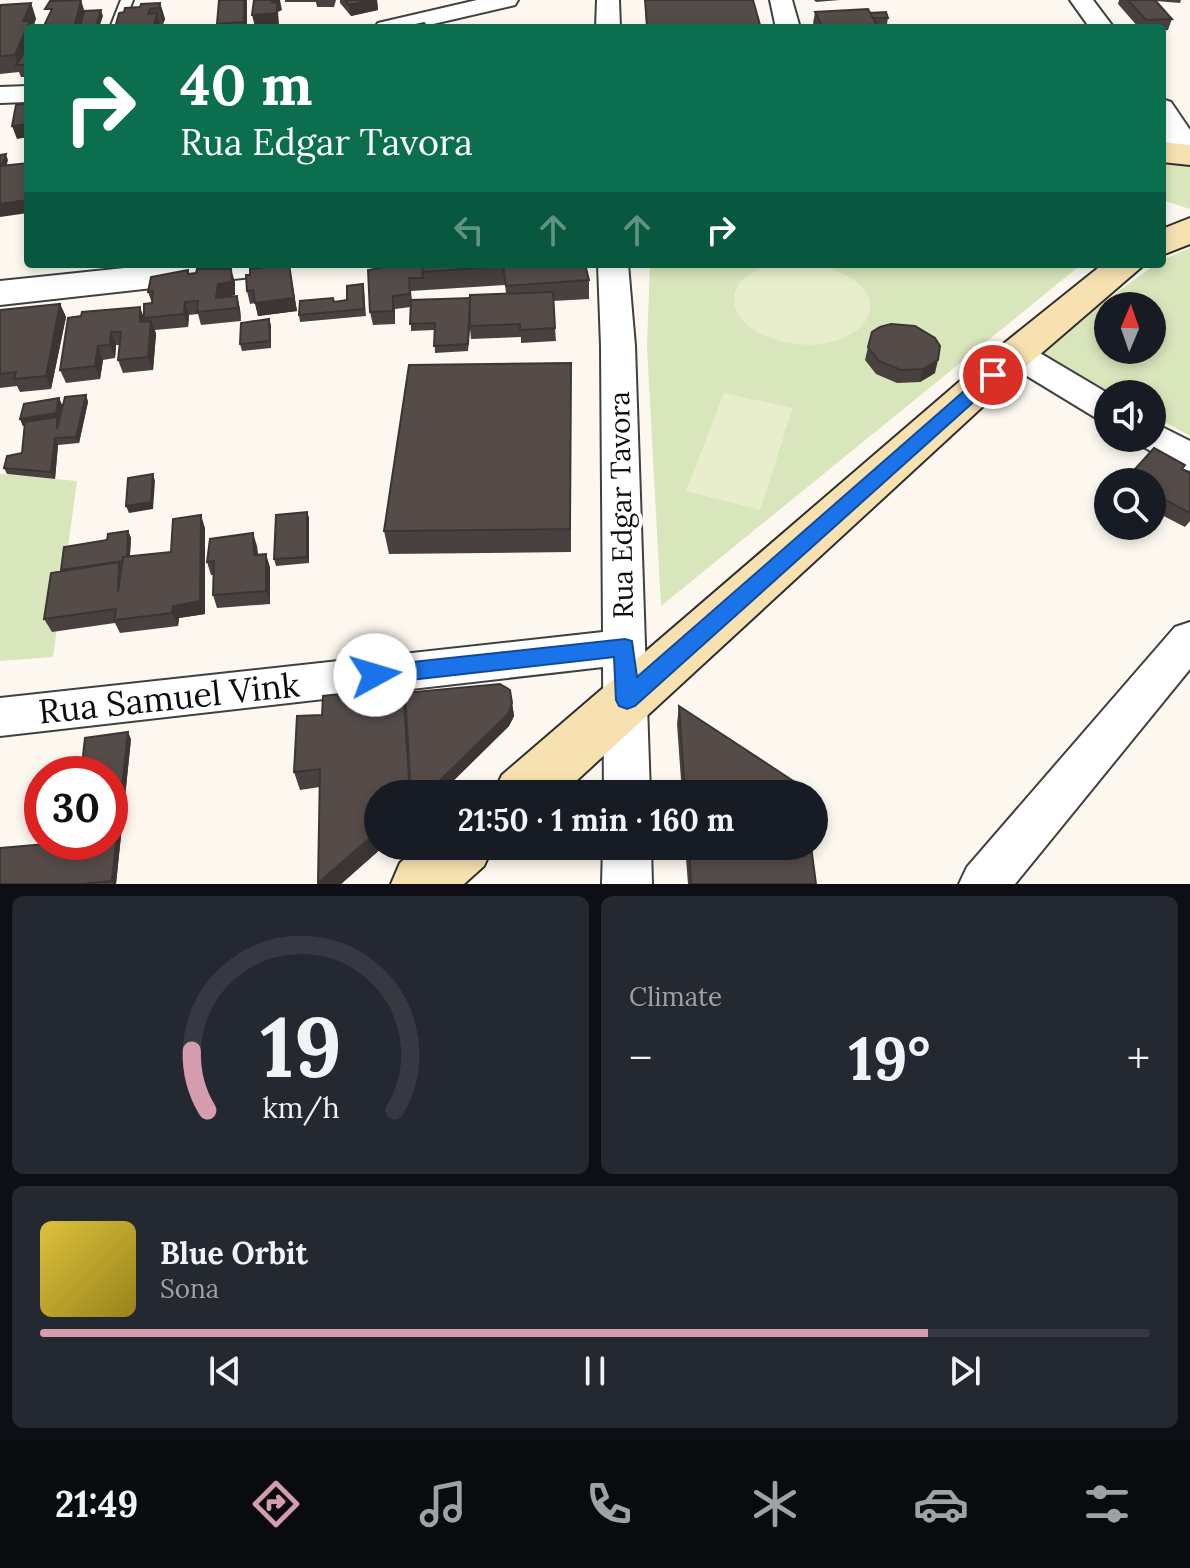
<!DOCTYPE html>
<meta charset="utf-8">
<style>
:root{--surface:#171b24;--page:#242831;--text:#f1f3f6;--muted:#9ea1a6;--line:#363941;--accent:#d49cac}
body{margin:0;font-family:Lora,serif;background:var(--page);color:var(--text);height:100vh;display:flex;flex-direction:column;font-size:30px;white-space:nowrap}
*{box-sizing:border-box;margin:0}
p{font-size:26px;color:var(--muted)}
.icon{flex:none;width:44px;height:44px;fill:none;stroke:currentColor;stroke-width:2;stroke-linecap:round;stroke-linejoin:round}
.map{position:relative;height:884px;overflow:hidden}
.drawer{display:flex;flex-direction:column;gap:12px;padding:12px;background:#0d0f14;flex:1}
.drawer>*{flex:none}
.top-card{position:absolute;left:24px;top:24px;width:1142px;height:244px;border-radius:8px;box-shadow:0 4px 12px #0003;background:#0b6e4f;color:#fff;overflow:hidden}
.needle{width:52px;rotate:2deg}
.buttons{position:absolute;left:1094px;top:292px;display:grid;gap:16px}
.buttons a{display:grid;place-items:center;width:72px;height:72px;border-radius:50%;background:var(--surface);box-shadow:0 4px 12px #0003;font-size:40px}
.speed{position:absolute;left:24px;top:756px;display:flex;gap:16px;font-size:40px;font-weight:700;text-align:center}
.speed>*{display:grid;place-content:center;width:104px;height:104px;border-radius:50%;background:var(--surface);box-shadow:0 4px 12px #0003;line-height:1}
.speed .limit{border:12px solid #d22;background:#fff;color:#111}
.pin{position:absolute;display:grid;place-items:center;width:68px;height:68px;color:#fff;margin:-34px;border:4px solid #fff;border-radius:50%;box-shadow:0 2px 8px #0007}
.me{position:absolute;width:88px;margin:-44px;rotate:84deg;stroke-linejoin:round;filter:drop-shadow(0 0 6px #0008)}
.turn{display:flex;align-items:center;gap:28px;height:168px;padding:0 24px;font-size:36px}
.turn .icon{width:104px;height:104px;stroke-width:2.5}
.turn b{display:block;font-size:56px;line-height:68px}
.lanes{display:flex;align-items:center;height:76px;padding:0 24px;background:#0003;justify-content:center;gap:40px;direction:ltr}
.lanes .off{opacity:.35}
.big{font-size:60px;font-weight:700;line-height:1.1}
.drawer .tile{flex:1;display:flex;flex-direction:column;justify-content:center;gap:12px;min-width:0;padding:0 28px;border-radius:12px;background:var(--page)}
.drawer .dial{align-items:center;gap:0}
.dial svg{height:208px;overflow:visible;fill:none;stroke:var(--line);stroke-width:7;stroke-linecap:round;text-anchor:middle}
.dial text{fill:var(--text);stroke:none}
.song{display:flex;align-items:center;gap:24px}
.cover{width:96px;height:96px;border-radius:12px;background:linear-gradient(135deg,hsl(50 70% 55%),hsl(50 70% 35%))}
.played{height:8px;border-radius:4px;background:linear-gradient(90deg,var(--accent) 80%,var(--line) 80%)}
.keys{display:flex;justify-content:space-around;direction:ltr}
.heat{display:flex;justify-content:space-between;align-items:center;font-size:44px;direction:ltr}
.drawer .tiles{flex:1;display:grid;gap:12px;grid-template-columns:1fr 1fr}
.tile:last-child{grid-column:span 2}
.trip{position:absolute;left:364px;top:780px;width:464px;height:80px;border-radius:40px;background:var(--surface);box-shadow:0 4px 12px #0003;font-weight:700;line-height:80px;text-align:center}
.dock{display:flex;height:128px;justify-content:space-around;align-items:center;background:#090b0e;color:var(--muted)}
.dock .icon{width:56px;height:56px}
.dock .selected{color:var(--accent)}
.dock b{font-size:36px;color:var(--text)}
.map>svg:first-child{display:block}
.green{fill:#d9e5bb;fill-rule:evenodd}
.pitch{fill:#e8edcc}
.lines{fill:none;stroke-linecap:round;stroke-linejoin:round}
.service-casing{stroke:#404040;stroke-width:4}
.minor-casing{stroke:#404040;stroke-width:4}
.tertiary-casing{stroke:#404040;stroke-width:4}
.secondary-casing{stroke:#2f2f2f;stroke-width:4}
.service{fill:#fff;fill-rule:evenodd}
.minor{fill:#fff;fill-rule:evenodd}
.tertiary{fill:#fff;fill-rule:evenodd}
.secondary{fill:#f7e1b0;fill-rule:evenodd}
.wall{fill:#494140;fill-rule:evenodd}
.shaded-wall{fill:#3c3534}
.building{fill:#554c4a;stroke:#3c3534;stroke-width:2}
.route{fill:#1a73e8;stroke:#114b97;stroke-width:2}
.labels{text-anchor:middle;stroke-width:8;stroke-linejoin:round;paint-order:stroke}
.street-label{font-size:28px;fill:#0d0d0d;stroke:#fff}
.near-street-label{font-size:34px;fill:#0d0d0d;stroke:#fff}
</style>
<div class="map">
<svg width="1190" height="884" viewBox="0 0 1190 884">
<rect width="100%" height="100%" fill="#fdf8ef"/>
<path class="green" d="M 1162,158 L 1190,159 L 1190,209 L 1162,200 Z
M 1190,248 L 1190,436 L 1152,415 L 1152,394 L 1114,394 L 1036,351 L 1156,264 L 1162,264 L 1162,260 ZM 1108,306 L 1152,306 L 1152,350 L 1108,350 Z
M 650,264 L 1082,264 L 661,606 L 647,347 Z
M 0,474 L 77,481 L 53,657 L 0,661 Z"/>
<path class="pitch" d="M 776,264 C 792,264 810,262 825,267 C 915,293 857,367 770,338 C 756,333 739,322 735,307 C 729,281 755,268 776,264 Z
M 724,393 L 793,408 L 760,510 L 686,491 Z"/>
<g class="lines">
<g class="service-casing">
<path id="service" d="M 121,0 L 133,0 L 122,28 L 110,28 Z"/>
</g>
<g class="minor-casing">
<path id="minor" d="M 477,0 L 518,0 L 515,5 L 416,28 L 374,28 L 378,23 Z
M 597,0 L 619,0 L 620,28 L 596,28 Z
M 770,0 L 792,0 L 800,28 L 776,28 Z
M 1070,0 L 1093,0 L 1114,28 L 1090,28 Z
M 28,86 L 28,102 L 0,103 L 0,87 Z
M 1162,99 L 1171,102 L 1190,130 L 1190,159 L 1172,159 C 1164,146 1162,115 1162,99 Z
M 598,264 L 628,264 L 635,346 L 650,794 L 604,794 L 603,667 L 0,736 L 0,698 L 603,632 L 601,346 Z
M 1016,343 L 1028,346 L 1109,394 L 1108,421 L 1096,418 L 1004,362 L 999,354 L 1004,346 Z
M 1152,422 L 1190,441 L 1190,471 L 1177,467 L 1139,444 L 1136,438 L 1152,438 Z
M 1190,622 L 1190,669 L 1015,884 L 959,884 L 967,867 L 1175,627 Z
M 603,846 L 651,846 L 652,884 L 602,884 Z"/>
</g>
<g class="tertiary-casing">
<path id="tertiary" d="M 163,264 L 289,264 L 283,272 L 270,275 L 0,305 L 0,281 Z"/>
</g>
<g class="secondary-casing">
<path id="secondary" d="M 1162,142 L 1190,145 L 1190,165 L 1162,162 Z
M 1190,218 L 1190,244 L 1162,255 L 1162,229 Z
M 1103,264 L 1145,264 L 1030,363 L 562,794 L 493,794 L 502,775 L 1002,345 Z
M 419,846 L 493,846 L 484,866 L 464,884 L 391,884 L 400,863 Z"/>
</g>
<use href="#service" class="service"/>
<use href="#minor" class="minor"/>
<use href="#tertiary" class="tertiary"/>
<use href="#secondary" class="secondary"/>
</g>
<path class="wall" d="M 247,0 L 247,28 L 218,28 L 217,24 Z
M 285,0 L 336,0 L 334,7 L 317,7 L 316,2 L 285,2 Z
M 340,0 L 377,0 L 378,10 L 351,16 L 340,3 Z
M 645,0 L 760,25 L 760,28 L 646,28 Z
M 814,0 L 840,0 L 816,2 Z
M 1119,0 L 1181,0 L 1180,3 L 1156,1 L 1172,19 L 1168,30 L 1162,31 L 1162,28 L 1139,28 L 1118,4 Z
M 31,3 L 36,19 L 28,28 L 28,77 L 21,77 L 19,72 L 0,74 L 0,5 Z
M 160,3 L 165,19 L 163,24 L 160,25 L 161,28 L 124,12 Z
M 815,12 L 870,13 L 888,18 L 887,24 L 877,24 L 878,28 L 816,28 L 813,23 Z
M 289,264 L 297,311 L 258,316 L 255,303 L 250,304 L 247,291 Z
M 585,264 L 589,280 L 589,299 L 553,301 L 556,341 L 521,343 L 521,337 L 471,339 L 470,329 L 468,351 L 435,353 L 434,330 L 411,331 L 411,307 L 395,309 L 395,324 L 373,325 L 370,312 L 368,270 ZM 505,285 L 506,293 L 470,298 L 412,300 L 411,291 Z
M 188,270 L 189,273 L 235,282 L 235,295 L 221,298 L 237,296 L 240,309 L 241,321 L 201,325 L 198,314 L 189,315 L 188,327 L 155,330 L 156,334 L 153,370 L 123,373 L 118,360 L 120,345 L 116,345 L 115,358 L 103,360 L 100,379 L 66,383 L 60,370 L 68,318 L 144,317 L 152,303 L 148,292 Z
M 364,291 L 366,316 L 300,322 L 299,315 L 334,302 L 347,300 Z
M 60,304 L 66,317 L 51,389 L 20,392 L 17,386 L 0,388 L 0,310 Z
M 269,319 L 271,326 L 271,348 L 242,351 L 240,344 Z
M 868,347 L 935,373 L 920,382 L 897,383 L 876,374 L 865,360 Z
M 571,363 L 571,552 L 389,554 L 384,531 Z
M 86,395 L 88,402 L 79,443 L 58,445 L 55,479 L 7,474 L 4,468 L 22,453 L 25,425 L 23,426 L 20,419 L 59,398 L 62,405 Z
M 1185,465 L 1183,469 L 1190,473 L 1190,521 L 1185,527 L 1152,510 L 1152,482 L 1124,482 L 1126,479 Z
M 307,512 L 309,518 L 309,563 L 276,566 L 274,559 Z
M 205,528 L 205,614 L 179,618 L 178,626 L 120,633 L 115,623 L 52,632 L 44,619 L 61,571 L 107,540 L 128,531 L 131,538 L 130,556 L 171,552 Z
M 257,546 L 258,554 L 270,567 L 270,604 L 217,608 L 213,595 L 214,575 L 211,575 L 207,562 Z
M 403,687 L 405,693 L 512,703 L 514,716 L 509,726 L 440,794 L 378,794 L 378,846 L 384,846 L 341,884 L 318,884 L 320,787 L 300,790 L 294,772 L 322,715 Z
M 679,706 L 805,794 L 682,794 L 677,724 Z
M 131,739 L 116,884 L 0,884 L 110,842 Z
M 685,846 L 811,846 L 816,884 L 688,884 Z"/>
<path class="shaded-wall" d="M 81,0 L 86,16 L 83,28 L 74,28 Z
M 244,0 L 247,0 L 247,28 L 245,28 L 244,22 Z
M 271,0 L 280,0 L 282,10 L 278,12 L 279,24 L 255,27 L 252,15 Z
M 371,0 L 377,0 L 378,10 L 351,16 L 349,5 Z
M 31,3 L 36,19 L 33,28 L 28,28 L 28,56 L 18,65 L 15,55 L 23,21 Z
M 160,3 L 165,19 L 163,24 L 159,8 Z
M 150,9 L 154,25 L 157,13 L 161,28 L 152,28 L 148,14 Z
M 101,10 L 103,16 L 99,28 L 95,28 Z
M 28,124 L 28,137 L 17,139 L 12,126 Z
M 6,154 L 8,160 L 5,172 L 2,165 Z
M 28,189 L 28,213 L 0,217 L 0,204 Z
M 289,264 L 297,311 L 258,316 L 255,303 Z
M 231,269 L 235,282 L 235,295 L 221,297 L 219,311 L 216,298 L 218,284 Z
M 237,296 L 240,309 L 241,321 L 238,308 Z
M 393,296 L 395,309 L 395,324 L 393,311 Z
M 185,302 L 189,315 L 188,327 L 184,314 Z
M 60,304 L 66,317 L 51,389 L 46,376 Z
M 140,307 L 145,320 L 145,335 L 140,322 Z
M 269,319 L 271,326 L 271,348 L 270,341 Z
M 151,321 L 156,334 L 153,370 L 148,357 Z
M 111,332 L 116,345 L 115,358 L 110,345 Z
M 98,346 L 103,360 L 100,379 L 95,366 Z
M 938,360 L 935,373 L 920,382 L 923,369 Z
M 86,395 L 88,402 L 79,443 L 76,437 Z
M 59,398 L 62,405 L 60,435 L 57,420 L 23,426 L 20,419 Z
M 55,438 L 58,445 L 55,479 L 51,472 Z
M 153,474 L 155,481 L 153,509 L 129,513 L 126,506 Z
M 307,512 L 309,518 L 309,563 L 307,557 Z
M 201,515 L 205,528 L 205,614 L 179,618 L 178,626 L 172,613 L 173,606 Z
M 128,531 L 131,538 L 129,568 L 126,561 Z
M 253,533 L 257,546 L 258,568 L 254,555 Z
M 266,554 L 270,567 L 270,604 L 266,591 Z
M 512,703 L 514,716 L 509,726 L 440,794 L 426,794 Z
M 128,732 L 131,739 L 116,884 L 113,884 L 112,881 Z
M 378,831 L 378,846 L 384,846 L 341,884 L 318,884 L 318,883 Z"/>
<path class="building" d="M 81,0 L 74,28 L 43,28 L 52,9 L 45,9 L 50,1 Z
M 219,0 L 244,0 L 244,22 L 217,24 Z
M 254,0 L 277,0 L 271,2 L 277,3 L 277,13 L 252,15 Z
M 345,0 L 371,0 L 349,5 Z
M 645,0 L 753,0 L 760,25 L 647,25 Z
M 1128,0 L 1155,0 L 1172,19 L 1146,20 Z
M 31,3 L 23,21 L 30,21 L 15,55 L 0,56 L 0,5 Z
M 160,3 L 159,8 L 150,9 L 148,14 L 157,13 L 153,28 L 115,28 L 119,13 L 124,12 L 125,8 L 140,7 L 141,4 Z
M 868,9 L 878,27 L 823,28 L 815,12 Z
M 101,10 L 95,28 L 80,28 L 84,11 Z
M 886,12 L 888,18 L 873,18 L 870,13 Z
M 424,23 L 428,28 L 402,28 Z
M 526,25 L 564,28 L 521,28 Z
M 28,47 L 28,65 L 16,65 Z
M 28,103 L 28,124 L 12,126 L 16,105 Z
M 6,154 L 2,165 L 0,165 L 0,155 Z
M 28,163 L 27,200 L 0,204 L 0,166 Z
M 289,264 L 294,298 L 255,303 L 253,290 L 247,291 L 246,275 L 250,275 L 250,269 Z
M 380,264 L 422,264 L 423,278 L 409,278 L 410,294 L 393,296 L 393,311 L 370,312 L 368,270 L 380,268 Z
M 422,264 L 585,264 L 589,280 L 506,286 L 503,266 L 423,272 Z
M 197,269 L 231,269 L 232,282 L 218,284 L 216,298 L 237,296 L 238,308 L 197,312 L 198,301 L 185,302 L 184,314 L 144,318 L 144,304 L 152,303 L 153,291 L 148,292 L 151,277 L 188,270 L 188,274 L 196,273 Z
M 363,284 L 364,309 L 299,315 L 300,301 L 333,298 L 334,302 L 347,300 L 347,286 Z
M 553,292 L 555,328 L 520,330 L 520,324 L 470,326 L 470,295 Z
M 470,298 L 468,344 L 434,346 L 435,323 L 410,324 L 411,300 Z
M 60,304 L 46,376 L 14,379 L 16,372 L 0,374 L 0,310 Z
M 140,307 L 140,322 L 151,321 L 148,357 L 118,360 L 121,332 L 111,332 L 110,345 L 98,346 L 95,366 L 60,370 L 68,318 L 81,316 L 82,312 Z
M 269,319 L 270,341 L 240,344 L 241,323 Z
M 891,324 L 915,326 L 935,338 L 940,346 L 938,360 L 923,369 L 901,370 L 879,361 L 868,347 L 872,332 L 880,327 Z
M 571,363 L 570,529 L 384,531 L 409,365 Z
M 86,395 L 76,437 L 55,438 L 51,472 L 4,468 L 7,456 L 22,453 L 25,422 L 57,417 L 57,429 L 65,397 Z
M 59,398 L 56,413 L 20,419 L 24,404 Z
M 1154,448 L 1185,465 L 1182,469 L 1190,473 L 1190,513 L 1152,493 L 1152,482 L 1132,482 L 1126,479 Z
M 153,474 L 151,502 L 126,506 L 128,478 Z
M 307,512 L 307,557 L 274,559 L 276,515 Z
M 201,515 L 200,601 L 173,606 L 172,613 L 114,620 L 116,609 L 44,619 L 51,573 L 119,562 L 118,592 L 123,557 L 171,552 L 173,519 Z
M 128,531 L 127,557 L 123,557 L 123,561 L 61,570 L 64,547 L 107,540 L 108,534 Z
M 253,533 L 254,555 L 266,554 L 266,591 L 213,595 L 214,561 L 207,562 L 210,539 Z
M 500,684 L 510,690 L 512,703 L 508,714 L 426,794 L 411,794 L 405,693 Z
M 403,687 L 410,794 L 378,794 L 378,831 L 318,883 L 320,769 L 294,772 L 297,716 L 322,715 L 323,696 Z
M 679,706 L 804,788 L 805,794 L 685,794 Z
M 128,732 L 112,881 L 81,884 L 0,884 L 0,848 L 70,842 L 110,842 L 110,774 L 81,774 L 85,738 Z
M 689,846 L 811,846 L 816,884 L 691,884 Z"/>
<path class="route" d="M 993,369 L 1002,375 L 999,379 L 635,706 L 627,709 L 619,706 L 616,700 L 614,657 L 375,684 L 367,682 L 364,675 L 367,668 L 375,666 L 625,639 L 632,641 L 637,677 L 987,371 Z"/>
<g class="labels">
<g class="street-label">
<text transform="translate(621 505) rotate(-91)" y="10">Rua Edgar Tavora</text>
</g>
<g class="near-street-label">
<text transform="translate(169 698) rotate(-6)" y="12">Rua Samuel Vink</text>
</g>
</g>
</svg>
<div class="buttons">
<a><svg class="needle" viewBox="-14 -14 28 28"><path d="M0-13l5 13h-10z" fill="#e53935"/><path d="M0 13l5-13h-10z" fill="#9ea1a6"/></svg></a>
<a><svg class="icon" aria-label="sound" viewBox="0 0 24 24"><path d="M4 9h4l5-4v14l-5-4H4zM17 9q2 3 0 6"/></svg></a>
<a><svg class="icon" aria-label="search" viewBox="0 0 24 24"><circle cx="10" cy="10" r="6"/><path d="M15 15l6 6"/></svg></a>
</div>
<div class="speed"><div class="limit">30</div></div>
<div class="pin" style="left:993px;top:375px;background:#d93025"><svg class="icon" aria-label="arrive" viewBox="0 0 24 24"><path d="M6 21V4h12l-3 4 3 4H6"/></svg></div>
<svg class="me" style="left:375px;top:675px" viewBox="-20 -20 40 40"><circle r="19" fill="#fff"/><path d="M0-13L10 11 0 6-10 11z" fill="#1a73e8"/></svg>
<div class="trip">21:50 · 1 min · 160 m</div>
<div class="top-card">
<div class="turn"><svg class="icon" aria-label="right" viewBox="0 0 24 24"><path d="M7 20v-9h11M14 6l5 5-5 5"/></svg><div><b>40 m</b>Rua Edgar Tavora</div></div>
<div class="lanes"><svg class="icon off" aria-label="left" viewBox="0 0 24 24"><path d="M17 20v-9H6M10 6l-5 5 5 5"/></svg><svg class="icon off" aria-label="ahead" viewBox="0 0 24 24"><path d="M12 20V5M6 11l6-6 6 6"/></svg><svg class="icon off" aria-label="ahead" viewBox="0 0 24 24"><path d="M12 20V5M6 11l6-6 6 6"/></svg><svg class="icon" aria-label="right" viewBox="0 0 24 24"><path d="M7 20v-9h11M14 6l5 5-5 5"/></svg></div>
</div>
</div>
<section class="drawer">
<div class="tiles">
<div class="tile dial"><svg viewBox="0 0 100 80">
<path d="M14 69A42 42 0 1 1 86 69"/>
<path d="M14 69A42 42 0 0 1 8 46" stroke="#d49cac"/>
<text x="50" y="56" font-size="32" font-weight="700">19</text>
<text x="50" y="72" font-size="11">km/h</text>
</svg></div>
<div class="tile"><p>Climate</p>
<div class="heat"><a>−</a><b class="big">19°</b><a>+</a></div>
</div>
<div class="tile">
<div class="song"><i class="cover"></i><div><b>Blue Orbit</b><p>Sona</p></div></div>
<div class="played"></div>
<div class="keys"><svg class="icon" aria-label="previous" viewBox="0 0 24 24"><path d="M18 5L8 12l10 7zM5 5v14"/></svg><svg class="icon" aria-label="pause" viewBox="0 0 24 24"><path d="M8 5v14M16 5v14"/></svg><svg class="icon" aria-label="next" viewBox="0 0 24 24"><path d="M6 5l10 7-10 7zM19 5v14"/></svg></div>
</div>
</div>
</section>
<nav class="dock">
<b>21:49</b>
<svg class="icon selected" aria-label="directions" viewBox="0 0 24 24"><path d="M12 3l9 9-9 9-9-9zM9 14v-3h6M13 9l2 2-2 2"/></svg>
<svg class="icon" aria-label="music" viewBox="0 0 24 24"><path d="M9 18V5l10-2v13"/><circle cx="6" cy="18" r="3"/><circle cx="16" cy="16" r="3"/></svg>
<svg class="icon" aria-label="phone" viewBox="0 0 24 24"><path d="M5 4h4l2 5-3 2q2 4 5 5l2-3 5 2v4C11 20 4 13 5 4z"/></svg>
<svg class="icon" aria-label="climate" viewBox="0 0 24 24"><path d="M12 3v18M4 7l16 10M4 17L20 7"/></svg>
<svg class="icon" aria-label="car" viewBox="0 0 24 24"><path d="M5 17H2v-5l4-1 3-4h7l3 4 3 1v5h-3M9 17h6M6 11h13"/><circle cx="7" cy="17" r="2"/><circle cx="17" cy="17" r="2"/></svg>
<svg class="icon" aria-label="filters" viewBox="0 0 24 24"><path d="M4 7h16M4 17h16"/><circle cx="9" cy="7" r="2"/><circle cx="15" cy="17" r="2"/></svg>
</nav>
